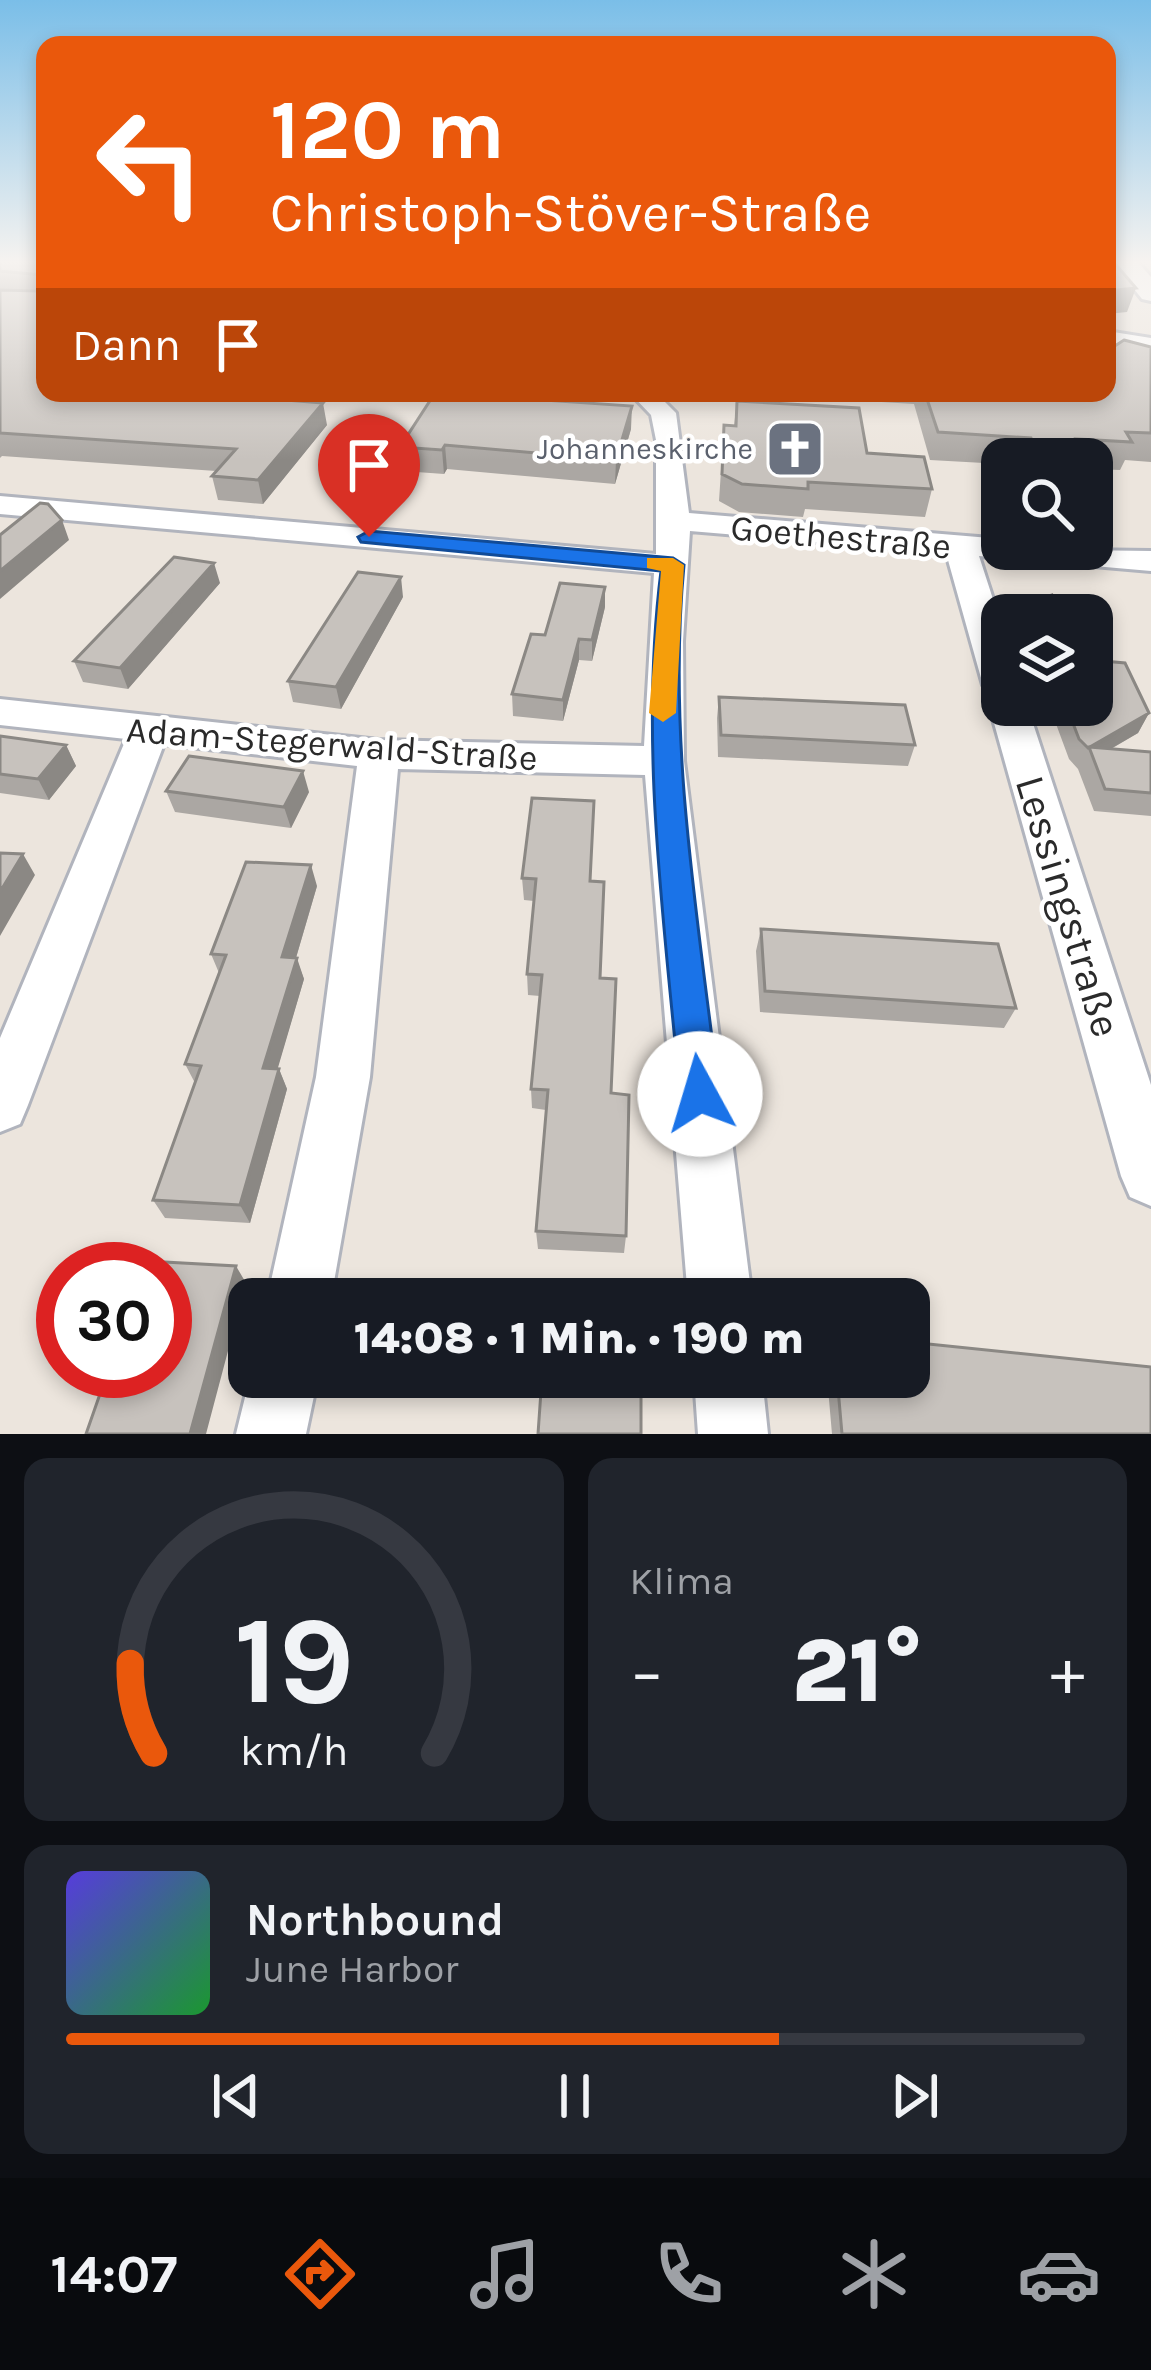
<!DOCTYPE html>
<html lang="de">
<meta charset="utf-8">
<style>
:root{--surface:#171b24;--page:#20242c;--text:#f1f3f6;--muted:#9ea1a6;--line:#363941;--accent:#ea580c}
body{margin:0;font-family:Karla,sans-serif;background:var(--page);color:var(--text);height:100vh;display:flex;flex-direction:column;font-size:45px;white-space:nowrap}
*{box-sizing:border-box;margin:0}
p{font-size:39px;color:var(--muted)}
.icon{flex:none;width:66px;height:66px;fill:none;stroke:currentColor;stroke-width:2;stroke-linecap:round;stroke-linejoin:round}
.map{position:relative;height:1434px;overflow:hidden}
.side{display:flex;flex-direction:column;gap:24px;padding:24px;background:#0d0f14;flex:1}
.side>*{flex:none}
.hud{position:absolute;left:36px;top:36px;width:1080px;height:366px;border-radius:24px;box-shadow:0 6px 18px #0003;background:#ea580c;color:#fff;overflow:hidden}
.buttons{position:absolute;left:981px;top:438px;display:grid;gap:24px}
.buttons a{display:grid;place-items:center;width:132px;height:132px;border-radius:24px;background:var(--surface);box-shadow:0 6px 18px #0003;font-size:60px}
.speed{position:absolute;left:36px;top:1242px;display:flex;gap:24px;font-size:60px;font-weight:700;text-align:center}
.speed>*{display:grid;place-content:center;width:156px;height:156px;border-radius:50%;background:var(--surface);box-shadow:0 6px 18px #0003;line-height:1}
.speed .limit{border:18px solid #d22;background:#fff;color:#111}
.pin{position:absolute;display:grid;place-items:center;width:102px;height:102px;color:#fff;margin:-123px -51px;border-radius:50% 50% 50% 0;rotate:-45deg;box-shadow:0 0 12px #0007}
.pin .icon{rotate:45deg}
.me{position:absolute;width:132px;margin:-66px;rotate:354deg;stroke-linejoin:round;filter:drop-shadow(0 0 9px #0008)}
.turn{display:flex;align-items:center;gap:42px;height:252px;padding:0 36px;font-size:54px}
.turn .icon{width:156px;height:156px;stroke-width:2.5}
.turn b{display:block;font-size:84px;line-height:102px}
.then{display:flex;align-items:center;height:114px;padding:0 36px;background:#0003;gap:24px;font-size:45px}
.big{font-size:90px;font-weight:800;line-height:1.1}
.side .widget{flex:1;display:flex;flex-direction:column;justify-content:center;gap:18px;min-width:0;padding:0 42px;border-radius:24px;background:var(--page)}
.side .dial{align-items:center;gap:0}
.dial svg{height:312px;overflow:visible;fill:none;stroke:var(--line);stroke-width:7;stroke-linecap:round;text-anchor:middle}
.dial text{fill:var(--text);stroke:none}
.song{display:flex;align-items:center;gap:36px}
.cover{width:144px;height:144px;border-radius:18px;background:linear-gradient(135deg,hsl(250 70% 55%),hsl(130 70% 35%))}
.played{height:12px;border-radius:6px;background:linear-gradient(90deg,var(--accent) 70%,var(--line) 70%)}
.keys{display:flex;justify-content:space-around;direction:ltr}
.heat{display:flex;justify-content:space-between;align-items:center;font-size:66px;direction:ltr}
.side .tiles{flex:1;display:grid;gap:24px;grid-template-columns:1fr 1fr}
.widget:last-child{grid-column:span 2}
.trip{position:absolute;left:228px;top:1278px;width:702px;height:120px;border-radius:24px;background:var(--surface);box-shadow:0 6px 18px #0003;font-weight:800;line-height:120px;text-align:center}
.menu{display:flex;height:192px;justify-content:space-around;align-items:center;background:#090b0e;color:var(--muted)}
.menu .icon{width:84px;height:84px}
.menu .selected{color:var(--accent)}
.menu b{font-size:54px;color:var(--text)}
.map>svg:first-child{display:block}
.lines{fill:none;stroke-linecap:round;stroke-linejoin:round}
.minor-casing{stroke:#b1b4bd;stroke-width:6}
.tertiary-casing{stroke:#b1b4bd;stroke-width:6}
.secondary-casing{stroke:#b1b4bd;stroke-width:6}
.minor{fill:#fff;fill-rule:evenodd}
.tertiary{fill:#fff;fill-rule:evenodd}
.secondary{fill:#fff;fill-rule:evenodd}
.wall{fill:#aba7a3}
.shaded-wall{fill:#8b8884}
.building{fill:#c7c2bd;stroke:#8b8884;stroke-width:3}
.route{fill:#1a73e8;stroke:#114b97;stroke-width:3}
.slow{fill:#f59e0b}
.labels{text-anchor:middle;stroke-width:9;stroke-linejoin:round;paint-order:stroke}
.far-worship-label{font-size:30px;fill:#5b616d;stroke:#fff;text-anchor:end}
.street-label{font-size:36px;fill:#2a2a2a;stroke:#fff}
.near-street-label{font-size:42px;fill:#2a2a2a;stroke:#fff}
</style>
<div class="map">
<svg width="1151" height="1434" viewBox="0 0 1151 1434">
<rect width="100%" height="100%" fill="#ece5dd"/>
<g class="lines">
<g class="minor-casing">
<path id="minor" d="M 630,393 L 656,393 L 676,413 L 689,513 L 1002,539 L 1002,549 L 1151,551 L 1151,571 L 979,556 L 1002,627 L 1002,705 L 1027,705 L 1151,1085 L 1151,1206 L 1130,1197 L 1121,1176 L 989,705 L 996,696 L 983,685 L 946,553 L 690,531 L 683,641 L 684,761 L 752,1299 L 688,1299 L 645,775 L 398,769 L 370,1077 L 331,1299 L 267,1299 L 316,1077 L 357,766 L 164,744 L 28,1105 L 20,1124 L 0,1132 L 0,1038 L 126,739 L 0,725 L 0,699 L 379,740 L 644,746 L 654,573 L 0,514 L 0,496 L 656,554 L 656,440 L 651,415 Z
M 250,1377 L 318,1377 L 306,1434 L 236,1434 Z
M 694,1377 L 762,1377 L 768,1434 L 698,1434 Z"/>
</g>
<g class="tertiary-casing">
<path id="tertiary" d="M 1111,260 L 1136,260 L 1151,277 L 1151,301 L 1142,299 Z"/>
</g>
<g class="secondary-casing">
<path id="secondary" d="M 1107,331 L 1151,338 L 1151,358 L 1107,351 Z"/>
</g>
<use href="#minor" class="minor"/>
<use href="#tertiary" class="tertiary"/>
<use href="#secondary" class="secondary"/>
</g>
<path class="wall" d="M 0,260 L 45,260 L 272,399 L 327,425 L 263,504 L 218,500 L 212,476 L 216,471 L 2,456 L 0,458 Z
M 1151,347 L 1151,462 L 1125,460 L 1120,470 L 1092,469 L 1092,459 L 1002,459 L 1002,464 L 930,460 L 914,404 L 833,399 L 832,393 L 1107,393 Z
M 539,400 L 631,429 L 615,484 L 447,469 L 444,474 L 403,471 L 400,447 Z
M 737,401 L 867,453 L 932,489 L 925,517 L 805,509 L 803,517 L 739,512 L 719,501 L 724,425 L 734,426 Z
M 220,583 L 128,689 L 83,682 L 74,661 Z
M 403,597 L 341,709 L 293,702 L 288,681 Z
M 605,607 L 592,661 L 579,660 L 563,721 L 513,716 L 512,694 L 545,635 Z
M 719,697 L 915,745 L 908,766 L 718,757 L 717,718 Z
M 1049,705 L 1092,705 L 1149,713 L 1138,733 L 1111,749 L 1151,752 L 1151,816 L 1094,811 L 1078,769 L 1069,759 Z
M 0,736 L 66,745 L 76,766 L 49,800 L 0,793 Z
M 166,791 L 309,792 L 291,828 L 175,812 Z
M 522,878 L 591,881 L 626,1236 L 624,1253 L 538,1249 L 536,1231 L 546,1110 L 532,1108 L 531,1089 L 540,996 L 528,995 L 527,974 L 534,901 L 524,900 Z
M 317,886 L 296,958 L 304,979 L 277,1069 L 279,1069 L 287,1089 L 250,1223 L 165,1218 L 153,1200 L 195,1083 L 185,1064 L 219,973 L 211,954 Z
M 761,929 L 1016,1008 L 1004,1028 L 760,1012 L 756,951 Z
M 827,1377 L 909,1377 L 1151,1434 L 832,1434 Z"/>
<path class="shaded-wall" d="M 1136,288 L 1127,312 L 1107,314 L 1107,291 Z
M 251,393 L 278,393 L 253,420 L 247,397 Z
M 531,393 L 542,393 L 528,422 L 528,399 Z
M 323,403 L 327,425 L 263,504 L 258,480 Z
M 632,406 L 631,429 L 615,484 L 616,460 Z
M 445,445 L 447,469 L 444,474 L 442,450 Z
M 62,520 L 69,540 L 0,599 L 0,571 Z
M 214,563 L 220,583 L 128,689 L 120,668 Z
M 401,577 L 403,597 L 341,709 L 336,687 Z
M 605,587 L 605,607 L 592,661 L 592,640 Z
M 579,639 L 579,660 L 563,721 L 563,700 Z
M 1149,713 L 1138,733 L 1093,759 L 1089,748 Z
M 66,745 L 76,766 L 49,800 L 38,779 Z
M 303,771 L 309,792 L 291,828 L 284,807 Z
M 23,854 L 35,875 L 0,936 L 0,892 Z
M 311,865 L 317,886 L 290,978 L 282,957 Z
M 297,958 L 304,979 L 272,1088 L 263,1068 Z
M 279,1069 L 287,1089 L 250,1223 L 240,1205 Z
M 236,1266 L 246,1283 L 206,1434 L 190,1434 Z"/>
<path class="building" d="M 0,260 L 45,260 L 45,393 L 251,393 L 247,397 L 323,403 L 258,480 L 212,476 L 236,449 L 0,433 L 0,290 L 38,291 L 43,275 L 0,271 Z
M 1107,260 L 1112,260 L 1136,288 L 1107,291 Z
M 1124,340 L 1151,347 L 1151,433 L 1126,432 L 1132,442 L 1076,439 L 1086,459 L 1040,459 L 1031,438 L 938,432 L 925,393 L 1107,393 L 1107,351 Z
M 435,393 L 531,393 L 528,399 L 632,406 L 616,460 L 445,445 L 442,450 L 400,447 Z
M 737,401 L 859,408 L 867,453 L 924,457 L 932,489 L 808,482 L 808,489 L 742,484 L 722,474 L 724,425 L 736,426 Z
M 40,503 L 48,504 L 62,520 L 0,571 L 0,535 Z
M 174,557 L 214,563 L 120,668 L 74,661 Z
M 358,572 L 401,577 L 336,687 L 288,681 Z
M 560,583 L 605,587 L 592,640 L 579,639 L 563,700 L 512,694 L 531,634 L 545,635 Z
M 1052,595 L 1060,615 L 1031,615 L 1027,604 Z
M 1092,660 L 1125,663 L 1149,713 L 1088,748 L 1079,739 L 1066,705 L 1092,705 Z
M 719,697 L 905,705 L 915,745 L 721,735 Z
M 0,736 L 66,745 L 38,779 L 0,774 Z
M 1089,747 L 1151,752 L 1151,793 L 1105,789 Z
M 189,756 L 303,771 L 284,807 L 166,791 Z
M 532,798 L 594,801 L 590,881 L 604,882 L 600,978 L 616,979 L 611,1093 L 629,1095 L 626,1236 L 536,1231 L 548,1090 L 531,1089 L 542,975 L 527,974 L 536,879 L 522,878 Z
M 0,853 L 23,854 L 0,892 Z
M 246,862 L 311,865 L 282,957 L 297,958 L 263,1068 L 279,1069 L 240,1205 L 153,1200 L 201,1066 L 185,1064 L 226,955 L 211,954 Z
M 761,929 L 998,944 L 1016,1008 L 765,991 Z
M 146,1261 L 236,1266 L 190,1434 L 86,1434 L 108,1371 L 165,1371 L 165,1269 L 143,1269 Z
M 547,1295 L 615,1299 L 547,1299 Z
M 909,1342 L 1151,1367 L 1151,1434 L 842,1434 L 837,1377 L 909,1377 Z
M 542,1377 L 641,1377 L 641,1434 L 538,1434 Z"/>
<linearGradient id="sky" x2="0" y2="1"><stop stop-color="#7abee8"/><stop offset="0.57" stop-color="#f6f3f0"/><stop offset="1" stop-color="#f6f3f0" stop-opacity="0"/></linearGradient>
<rect width="1151" height="460" fill="url(#sky)"/>
<path class="route" d="M 369,531 L 673,558 L 684,565 C 667,743 698,917 719,1094 L 713,1107 L 700,1112 L 686,1107 L 680,1094 C 664,919 639,745 661,571 L 361,542 L 358,537 Z"/>
<path class="slow" d="M 647,558 L 673,558 L 684,565 L 676,713 L 663,722 L 649,713 L 661,571 L 647,568 Z"/>
<defs>
<g id="church-square" transform="scale(3)"><rect x="-9" y="-9" width="18" height="18" rx="4" fill="#6b7280" stroke="#fff"/><path d="M-1.2-6h2.4v3.5h3.3v2.4h-3.3V6h-2.4V-.1h-3.3v-2.4h3.3Z" fill="#fff"/></g>
</defs>
<g fill-rule="evenodd">
<use href="#church-square" x="795" y="449"/>
</g>
<g class="labels">
<g class="far-worship-label">
<text x="753" y="459">Johanneskirche</text>
</g>
<g class="street-label">
<text transform="translate(841 536) rotate(5)" y="13">Goethestraße</text>
<text transform="translate(332 743) rotate(4)" y="13">Adam-Stegerwald-Straße</text>
</g>
<g class="near-street-label">
<text transform="translate(1069 906) rotate(73)" y="15">Lessingstraße</text>
</g>
</g>
</svg>
<div class="buttons">
<a><svg class="icon" aria-label="search" viewBox="0 0 24 24"><circle cx="10" cy="10" r="6"/><path d="M15 15l6 6"/></svg></a>
<a><svg class="icon" aria-label="layers" viewBox="0 0 24 24"><path d="M12 4l9 5-9 5-9-5zM3 14l9 5 9-5"/></svg></a>
</div>
<div class="speed"><div class="limit">30</div></div>
<div class="pin" style="left:369px;top:537px;background:#d93025"><svg class="icon" aria-label="arrive" viewBox="0 0 24 24"><path d="M6 21V4h12l-3 4 3 4H6"/></svg></div>
<svg class="me" style="left:700px;top:1094px" viewBox="-20 -20 40 40"><circle r="19" fill="#fff"/><path d="M0-13L10 11 0 6-10 11z" fill="#1a73e8"/></svg>
<div class="trip">14:08 · 1 Min. · 190 m</div>
<div class="hud">
<div class="turn"><svg class="icon" aria-label="left" viewBox="0 0 24 24"><path d="M17 20v-9H6M10 6l-5 5 5 5"/></svg><div><b>120 m</b>Christoph-Stöver-Straße</div></div>
<div class="then">Dann<svg class="icon" aria-label="arrive" viewBox="0 0 24 24"><path d="M6 21V4h12l-3 4 3 4H6"/></svg></div>
</div>
</div>
<section class="side">
<div class="tiles">
<div class="widget dial"><svg viewBox="0 0 100 80">
<path d="M14 69A42 42 0 1 1 86 69"/>
<path d="M14 69A42 42 0 0 1 8 46" stroke="#ea580c"/>
<text x="50" y="56" font-size="32" font-weight="700">19</text>
<text x="50" y="72" font-size="11">km/h</text>
</svg></div>
<div class="widget"><p>Klima</p>
<div class="heat"><a>−</a><b class="big">21°</b><a>+</a></div>
</div>
<div class="widget">
<div class="song"><i class="cover"></i><div><b>Northbound</b><p>June Harbor</p></div></div>
<div class="played"></div>
<div class="keys"><svg class="icon" aria-label="previous" viewBox="0 0 24 24"><path d="M18 5L8 12l10 7zM5 5v14"/></svg><svg class="icon" aria-label="pause" viewBox="0 0 24 24"><path d="M8 5v14M16 5v14"/></svg><svg class="icon" aria-label="next" viewBox="0 0 24 24"><path d="M6 5l10 7-10 7zM19 5v14"/></svg></div>
</div>
</div>
</section>
<nav class="menu">
<b>14:07</b>
<svg class="icon selected" aria-label="directions" viewBox="0 0 24 24"><path d="M12 3l9 9-9 9-9-9zM9 14v-3h6M13 9l2 2-2 2"/></svg>
<svg class="icon" aria-label="music" viewBox="0 0 24 24"><path d="M9 18V5l10-2v13"/><circle cx="6" cy="18" r="3"/><circle cx="16" cy="16" r="3"/></svg>
<svg class="icon" aria-label="phone" viewBox="0 0 24 24"><path d="M5 4h4l2 5-3 2q2 4 5 5l2-3 5 2v4C11 20 4 13 5 4z"/></svg>
<svg class="icon" aria-label="climate" viewBox="0 0 24 24"><path d="M12 3v18M4 7l16 10M4 17L20 7"/></svg>
<svg class="icon" aria-label="car" viewBox="0 0 24 24"><path d="M5 17H2v-5l4-1 3-4h7l3 4 3 1v5h-3M9 17h6M6 11h13"/><circle cx="7" cy="17" r="2"/><circle cx="17" cy="17" r="2"/></svg>
</nav>
